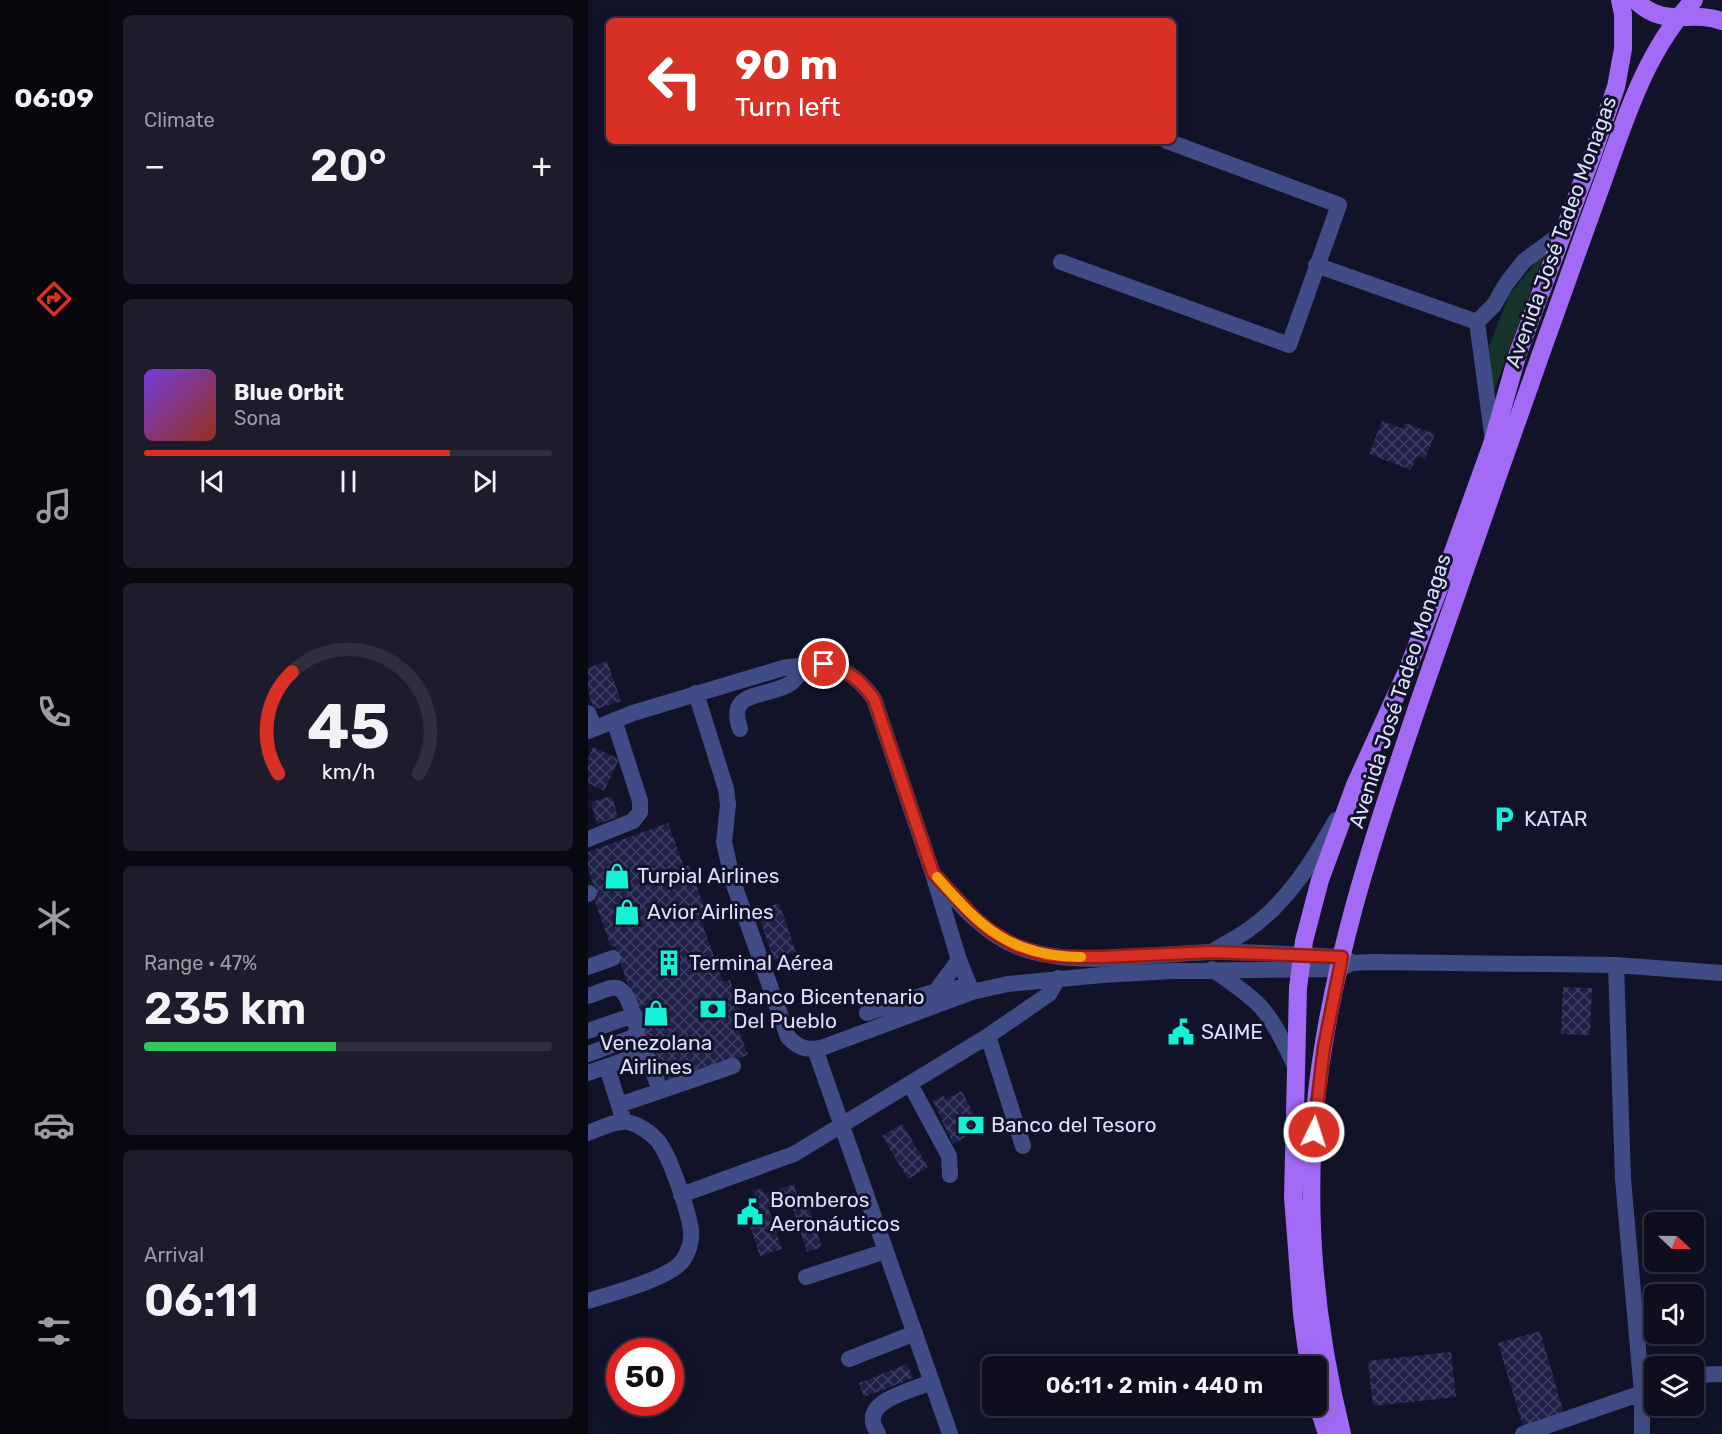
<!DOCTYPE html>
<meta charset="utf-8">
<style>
:root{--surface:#0e0e1f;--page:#1c1c2c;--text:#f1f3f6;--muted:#9b9ca4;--line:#2e2e3d;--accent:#d93025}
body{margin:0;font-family:Rubik,sans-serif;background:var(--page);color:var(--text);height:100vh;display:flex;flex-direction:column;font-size:22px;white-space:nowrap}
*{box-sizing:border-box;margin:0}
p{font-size:20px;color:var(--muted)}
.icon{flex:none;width:33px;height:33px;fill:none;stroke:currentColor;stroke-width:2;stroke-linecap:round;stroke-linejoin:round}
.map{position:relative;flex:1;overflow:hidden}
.side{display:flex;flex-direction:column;gap:15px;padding:15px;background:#080811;width:480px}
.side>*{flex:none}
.guide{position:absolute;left:18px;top:18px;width:570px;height:126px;border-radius:9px;box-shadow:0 6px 24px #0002,0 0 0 2px var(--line);background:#d93025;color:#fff;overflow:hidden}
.needle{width:39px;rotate:112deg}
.controls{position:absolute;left:1056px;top:1212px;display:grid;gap:12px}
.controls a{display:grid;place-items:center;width:60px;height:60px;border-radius:9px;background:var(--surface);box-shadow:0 6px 24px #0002,0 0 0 2px var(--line);font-size:30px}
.speed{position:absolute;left:18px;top:1338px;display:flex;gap:12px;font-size:30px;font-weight:700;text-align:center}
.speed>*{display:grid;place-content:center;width:78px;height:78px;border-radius:50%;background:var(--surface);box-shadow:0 6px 24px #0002,0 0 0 2px var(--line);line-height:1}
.speed .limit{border:9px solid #d22;background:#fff;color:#111}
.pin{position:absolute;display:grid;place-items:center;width:51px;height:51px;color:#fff;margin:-26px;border:3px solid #fff;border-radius:50%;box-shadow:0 2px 6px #0007}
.me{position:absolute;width:66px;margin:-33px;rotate:4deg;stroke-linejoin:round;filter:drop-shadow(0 0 4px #0008)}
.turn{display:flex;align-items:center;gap:21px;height:126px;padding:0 30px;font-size:27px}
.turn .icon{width:78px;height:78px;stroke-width:2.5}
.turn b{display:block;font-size:42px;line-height:51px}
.big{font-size:45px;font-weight:600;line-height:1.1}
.side .tile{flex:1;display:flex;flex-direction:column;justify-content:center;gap:9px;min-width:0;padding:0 21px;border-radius:9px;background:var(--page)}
.side .dial{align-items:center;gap:0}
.dial svg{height:156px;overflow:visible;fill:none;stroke:var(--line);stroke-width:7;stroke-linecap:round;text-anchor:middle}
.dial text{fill:var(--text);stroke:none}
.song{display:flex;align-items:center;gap:18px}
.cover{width:72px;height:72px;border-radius:9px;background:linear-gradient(135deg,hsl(260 70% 55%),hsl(10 70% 35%))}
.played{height:6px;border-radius:3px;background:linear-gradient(90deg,var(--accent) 75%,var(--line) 75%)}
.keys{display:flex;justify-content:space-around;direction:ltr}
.heat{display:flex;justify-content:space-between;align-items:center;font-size:33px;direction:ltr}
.charge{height:9px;border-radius:4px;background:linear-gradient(90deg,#34c759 47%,var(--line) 0)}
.trip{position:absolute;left:394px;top:1356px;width:345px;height:60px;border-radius:9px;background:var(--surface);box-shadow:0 6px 24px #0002,0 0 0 2px var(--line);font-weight:600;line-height:60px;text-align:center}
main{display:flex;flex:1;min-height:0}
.dock{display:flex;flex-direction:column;width:108px;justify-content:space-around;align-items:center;background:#06060c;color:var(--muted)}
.dock .icon{width:42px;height:42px}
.dock .selected{color:var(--accent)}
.dock b{font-size:27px;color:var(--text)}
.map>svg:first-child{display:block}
.green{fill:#15322b}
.building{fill:url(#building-cross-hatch)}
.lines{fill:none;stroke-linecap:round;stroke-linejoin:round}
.minor{stroke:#404c85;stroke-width:16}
.major{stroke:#a36af6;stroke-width:18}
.route-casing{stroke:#8d1f18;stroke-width:15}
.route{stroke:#d93025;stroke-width:10}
.slow{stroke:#f59e0b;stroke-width:10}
.labels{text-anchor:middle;stroke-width:6;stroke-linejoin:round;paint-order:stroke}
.street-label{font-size:21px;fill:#dcdffd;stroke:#121329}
.poi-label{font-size:21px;fill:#dcdffd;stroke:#121329;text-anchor:start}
</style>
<main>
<nav class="dock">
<b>06:09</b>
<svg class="icon selected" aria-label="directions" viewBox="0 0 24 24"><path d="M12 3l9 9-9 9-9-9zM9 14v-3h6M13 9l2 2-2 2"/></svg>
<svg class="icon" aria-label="music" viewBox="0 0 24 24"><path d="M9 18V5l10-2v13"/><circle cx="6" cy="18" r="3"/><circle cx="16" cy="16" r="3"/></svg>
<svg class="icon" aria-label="phone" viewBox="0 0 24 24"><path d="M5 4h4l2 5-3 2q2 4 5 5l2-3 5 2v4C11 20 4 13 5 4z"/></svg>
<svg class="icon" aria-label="climate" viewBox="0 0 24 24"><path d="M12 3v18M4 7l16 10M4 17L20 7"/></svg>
<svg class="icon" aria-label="car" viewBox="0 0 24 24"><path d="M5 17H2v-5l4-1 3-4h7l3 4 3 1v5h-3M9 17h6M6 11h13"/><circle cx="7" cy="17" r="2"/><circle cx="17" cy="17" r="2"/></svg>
<svg class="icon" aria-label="filters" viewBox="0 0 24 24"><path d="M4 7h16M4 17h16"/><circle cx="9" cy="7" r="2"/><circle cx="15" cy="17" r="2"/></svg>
</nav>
<section class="side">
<div class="tile"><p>Climate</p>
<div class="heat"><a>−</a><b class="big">20°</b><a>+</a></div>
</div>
<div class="tile">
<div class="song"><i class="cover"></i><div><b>Blue Orbit</b><p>Sona</p></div></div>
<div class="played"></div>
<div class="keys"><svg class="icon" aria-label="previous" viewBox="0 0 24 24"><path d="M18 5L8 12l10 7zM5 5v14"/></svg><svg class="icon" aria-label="pause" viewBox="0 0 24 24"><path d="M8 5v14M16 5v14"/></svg><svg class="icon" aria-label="next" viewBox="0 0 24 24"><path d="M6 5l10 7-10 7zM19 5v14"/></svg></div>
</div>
<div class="tile dial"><svg viewBox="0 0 100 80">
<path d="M14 69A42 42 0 1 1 86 69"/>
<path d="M14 69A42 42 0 0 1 21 17" stroke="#d93025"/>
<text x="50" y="56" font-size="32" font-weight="700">45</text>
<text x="50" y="72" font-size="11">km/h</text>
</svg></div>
<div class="tile"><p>Range · 47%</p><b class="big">235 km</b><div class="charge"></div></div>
<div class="tile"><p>Arrival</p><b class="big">06:11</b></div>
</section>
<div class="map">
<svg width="1134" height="1434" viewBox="0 0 1134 1434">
<defs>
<pattern id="building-cross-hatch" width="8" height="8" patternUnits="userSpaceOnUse" patternTransform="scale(1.5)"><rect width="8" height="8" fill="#1f2049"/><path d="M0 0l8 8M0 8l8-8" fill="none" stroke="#3f4064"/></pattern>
</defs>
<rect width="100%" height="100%" fill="#121329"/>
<path class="green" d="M 958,250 L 903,399 L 901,346 L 921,295 Z"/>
<path class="building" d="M 794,421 L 815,429 L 817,423 L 847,434 L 837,459 L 829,456 L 823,470 L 781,454 Z
M 19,661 L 33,701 L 6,710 L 0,691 L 0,668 Z
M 5,747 L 31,759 L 16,791 L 0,783 L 0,759 Z
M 24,796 L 30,817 L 9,824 L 3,802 Z
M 80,823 L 96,867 L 101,865 L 118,912 L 111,915 L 135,982 L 142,980 L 155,1018 L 147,1021 L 160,1055 L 74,1086 L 27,946 L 23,947 L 6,899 L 10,898 L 0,869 L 0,852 Z
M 191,903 L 208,952 L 186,960 L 169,911 Z
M 975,987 L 1004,988 L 1002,1035 L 973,1034 Z
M 374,1091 L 391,1125 L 377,1132 L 379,1136 L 365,1144 L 345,1101 L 356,1096 L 358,1099 Z
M 314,1124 L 340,1167 L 320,1179 L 294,1136 Z
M 206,1184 L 209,1195 L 216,1193 L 234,1247 L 219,1252 L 202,1200 L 180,1207 L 194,1249 L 172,1256 L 156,1208 L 169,1204 L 165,1191 L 174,1188 L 176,1194 Z
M 952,1331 L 978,1421 L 937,1433 L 910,1343 Z
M 863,1352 L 868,1397 L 785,1406 L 780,1361 Z
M 319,1364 L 325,1378 L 276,1397 L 271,1383 Z"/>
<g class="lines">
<path class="minor" d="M 473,262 L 701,345 L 751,205 L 579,141
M 728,265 L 889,322
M 905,441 L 889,322 L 906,305 L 918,284 L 936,261 L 974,233
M 108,693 L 138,789 L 140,805 L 136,842 L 145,882 L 200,1037 C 211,1049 221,1051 236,1047 L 384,992 L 420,984 L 514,975 L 584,971 L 751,969 L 764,963 L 785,962 L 1028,965 L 1134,973
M 0,713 L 7,728
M 152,729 C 138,688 179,699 203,683 C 209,678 214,671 218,664
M 0,731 L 45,713 L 195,668 C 237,661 260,663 286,699 L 345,874 L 371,960 L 384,992
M 0,839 L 45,821 L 52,812 L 52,801 L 26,720
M 350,879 C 372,905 397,934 430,947 C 486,969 561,954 621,952 C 665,951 710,955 754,957 L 763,962
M 0,894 L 1,893
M 624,952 C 636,944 649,938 660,930 C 699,903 725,861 748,820
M 1028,965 L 1035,1179 L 1054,1393 L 1054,1434
M 0,967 L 25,958
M 624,969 C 640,980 655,990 669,1003 C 687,1021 697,1046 708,1068
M 348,991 L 371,960
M 0,996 C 22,989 32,978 42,1005 C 45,1014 49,1023 49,1033 L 43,1038 L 0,1054
M 279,1013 L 348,991 L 379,987
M 0,1031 L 46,1015
M 400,1036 L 435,1146
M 227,1049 L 362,1434
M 19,1067 L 34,1115
M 0,1073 L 49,1056 L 56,1056 L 61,1060 L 72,1091 L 31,1105
M 322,1084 L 361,1156 L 362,1175
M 72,1091 L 145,1066
M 0,1133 C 11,1129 28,1120 39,1122 C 50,1124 62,1132 70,1141 C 82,1156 100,1210 103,1230 C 104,1240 101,1252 95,1260 C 84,1278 21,1294 0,1301
M 93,1195 L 206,1154 L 400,1036 L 461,994 L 470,978
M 218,1277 L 298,1251
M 261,1359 L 327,1333
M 1106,1375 L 1134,1374
M 290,1434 C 288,1430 285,1425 285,1421 C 282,1399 327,1389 344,1382
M 935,1434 L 1054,1393 L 1066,1379"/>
<path class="major" d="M 1047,0 C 1078,30 1101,9 1134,21
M 721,1366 L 714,1314 L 705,1197 L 710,988 L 716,941 L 732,880 L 767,785 L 819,671 L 865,552 L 905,441 L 930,353 L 1004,156 L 1028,87 L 1035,49 L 1035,14 L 1032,0
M 729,1403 L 739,1434
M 754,1434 C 728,1329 717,1219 727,1111 C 740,971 786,834 831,702 C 872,582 914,464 956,345 C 976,290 995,235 1015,181 C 1037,119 1059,48 1106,0"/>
</g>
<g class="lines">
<g class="route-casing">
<path id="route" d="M 236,664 C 261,672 271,678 286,699 L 345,873 L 388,919 L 404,932 L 428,946 L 457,955 L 479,957 L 513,957 L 623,952 L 754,957 L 736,1047 L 726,1132"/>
</g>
<use href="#route" class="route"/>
<path class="slow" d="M 349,877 C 393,928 423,956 493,957"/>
</g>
<defs>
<g id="parking-bare" transform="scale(2.07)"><path d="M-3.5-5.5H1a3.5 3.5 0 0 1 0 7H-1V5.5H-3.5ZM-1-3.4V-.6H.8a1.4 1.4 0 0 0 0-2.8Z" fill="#14f1d7" stroke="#121329" stroke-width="2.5" paint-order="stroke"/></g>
<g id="shop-bare" transform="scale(2.07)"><path d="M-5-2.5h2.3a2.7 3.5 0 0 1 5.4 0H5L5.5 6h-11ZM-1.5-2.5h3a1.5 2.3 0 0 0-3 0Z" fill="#14f1d7" stroke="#121329" stroke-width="2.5" paint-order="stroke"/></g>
<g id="building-bare" transform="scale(2.07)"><path d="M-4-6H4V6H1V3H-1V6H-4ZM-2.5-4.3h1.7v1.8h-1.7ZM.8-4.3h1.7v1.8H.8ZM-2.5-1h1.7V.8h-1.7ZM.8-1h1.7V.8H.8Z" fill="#14f1d7" stroke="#121329" stroke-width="2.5" paint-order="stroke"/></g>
<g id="bank-bare" transform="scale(2.07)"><path d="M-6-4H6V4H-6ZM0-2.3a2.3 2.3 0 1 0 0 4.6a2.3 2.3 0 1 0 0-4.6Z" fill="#14f1d7" stroke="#121329" stroke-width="2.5" paint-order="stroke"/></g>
<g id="civic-bare" transform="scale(2.07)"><path d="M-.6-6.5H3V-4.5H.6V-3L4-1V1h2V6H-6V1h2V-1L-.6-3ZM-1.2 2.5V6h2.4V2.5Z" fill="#14f1d7" stroke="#121329" stroke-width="2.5" paint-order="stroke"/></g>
</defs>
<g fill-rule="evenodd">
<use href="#parking-bare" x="916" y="819"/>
<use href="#shop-bare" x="29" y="876"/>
<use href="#shop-bare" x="39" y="912"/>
<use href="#building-bare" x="81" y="963"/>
<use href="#bank-bare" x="125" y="1009"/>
<use href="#shop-bare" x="68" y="1013"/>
<use href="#civic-bare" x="593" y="1032"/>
<use href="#bank-bare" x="383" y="1125"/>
<use href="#civic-bare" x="162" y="1212"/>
</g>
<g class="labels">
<g class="street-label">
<text transform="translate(973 232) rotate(-70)" y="7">Avenida José Tadeo Monagas</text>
<text transform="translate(812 691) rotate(-72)" y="7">Avenida José Tadeo Monagas</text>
</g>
<g class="poi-label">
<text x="936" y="826">KATAR</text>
<text x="49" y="883">Turpial Airlines</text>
<text x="59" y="919">Avior Airlines</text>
<text x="101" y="970">Terminal Aérea</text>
<text x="145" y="1004">Banco Bicentenario<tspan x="145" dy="24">Del Pueblo</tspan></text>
<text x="613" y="1039">SAIME</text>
<text x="68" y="1050" text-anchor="middle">Venezolana<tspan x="68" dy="24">Airlines</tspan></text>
<text x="403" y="1132">Banco del Tesoro</text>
<text x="182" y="1207">Bomberos<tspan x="182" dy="24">Aeronáuticos</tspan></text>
</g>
</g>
</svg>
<div class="controls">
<a><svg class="needle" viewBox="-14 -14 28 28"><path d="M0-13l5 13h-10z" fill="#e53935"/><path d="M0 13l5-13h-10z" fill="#9b9ca4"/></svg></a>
<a><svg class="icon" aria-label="sound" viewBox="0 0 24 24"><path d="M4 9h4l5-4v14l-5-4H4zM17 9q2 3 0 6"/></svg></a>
<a><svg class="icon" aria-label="layers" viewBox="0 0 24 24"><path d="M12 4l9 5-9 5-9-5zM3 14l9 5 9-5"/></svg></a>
</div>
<div class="speed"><div class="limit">50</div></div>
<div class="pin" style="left:236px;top:664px;background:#d93025"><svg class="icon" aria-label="arrive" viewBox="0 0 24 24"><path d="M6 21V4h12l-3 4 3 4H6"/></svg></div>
<svg class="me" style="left:726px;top:1132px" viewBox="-20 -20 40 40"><circle r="17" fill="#d93025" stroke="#fff" stroke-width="3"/><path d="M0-11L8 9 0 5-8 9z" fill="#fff"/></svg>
<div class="trip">06:11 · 2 min · 440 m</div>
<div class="guide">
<div class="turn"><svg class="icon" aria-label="left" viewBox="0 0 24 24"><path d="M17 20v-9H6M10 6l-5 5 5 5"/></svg><div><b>90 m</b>Turn left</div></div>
</div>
</div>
</main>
